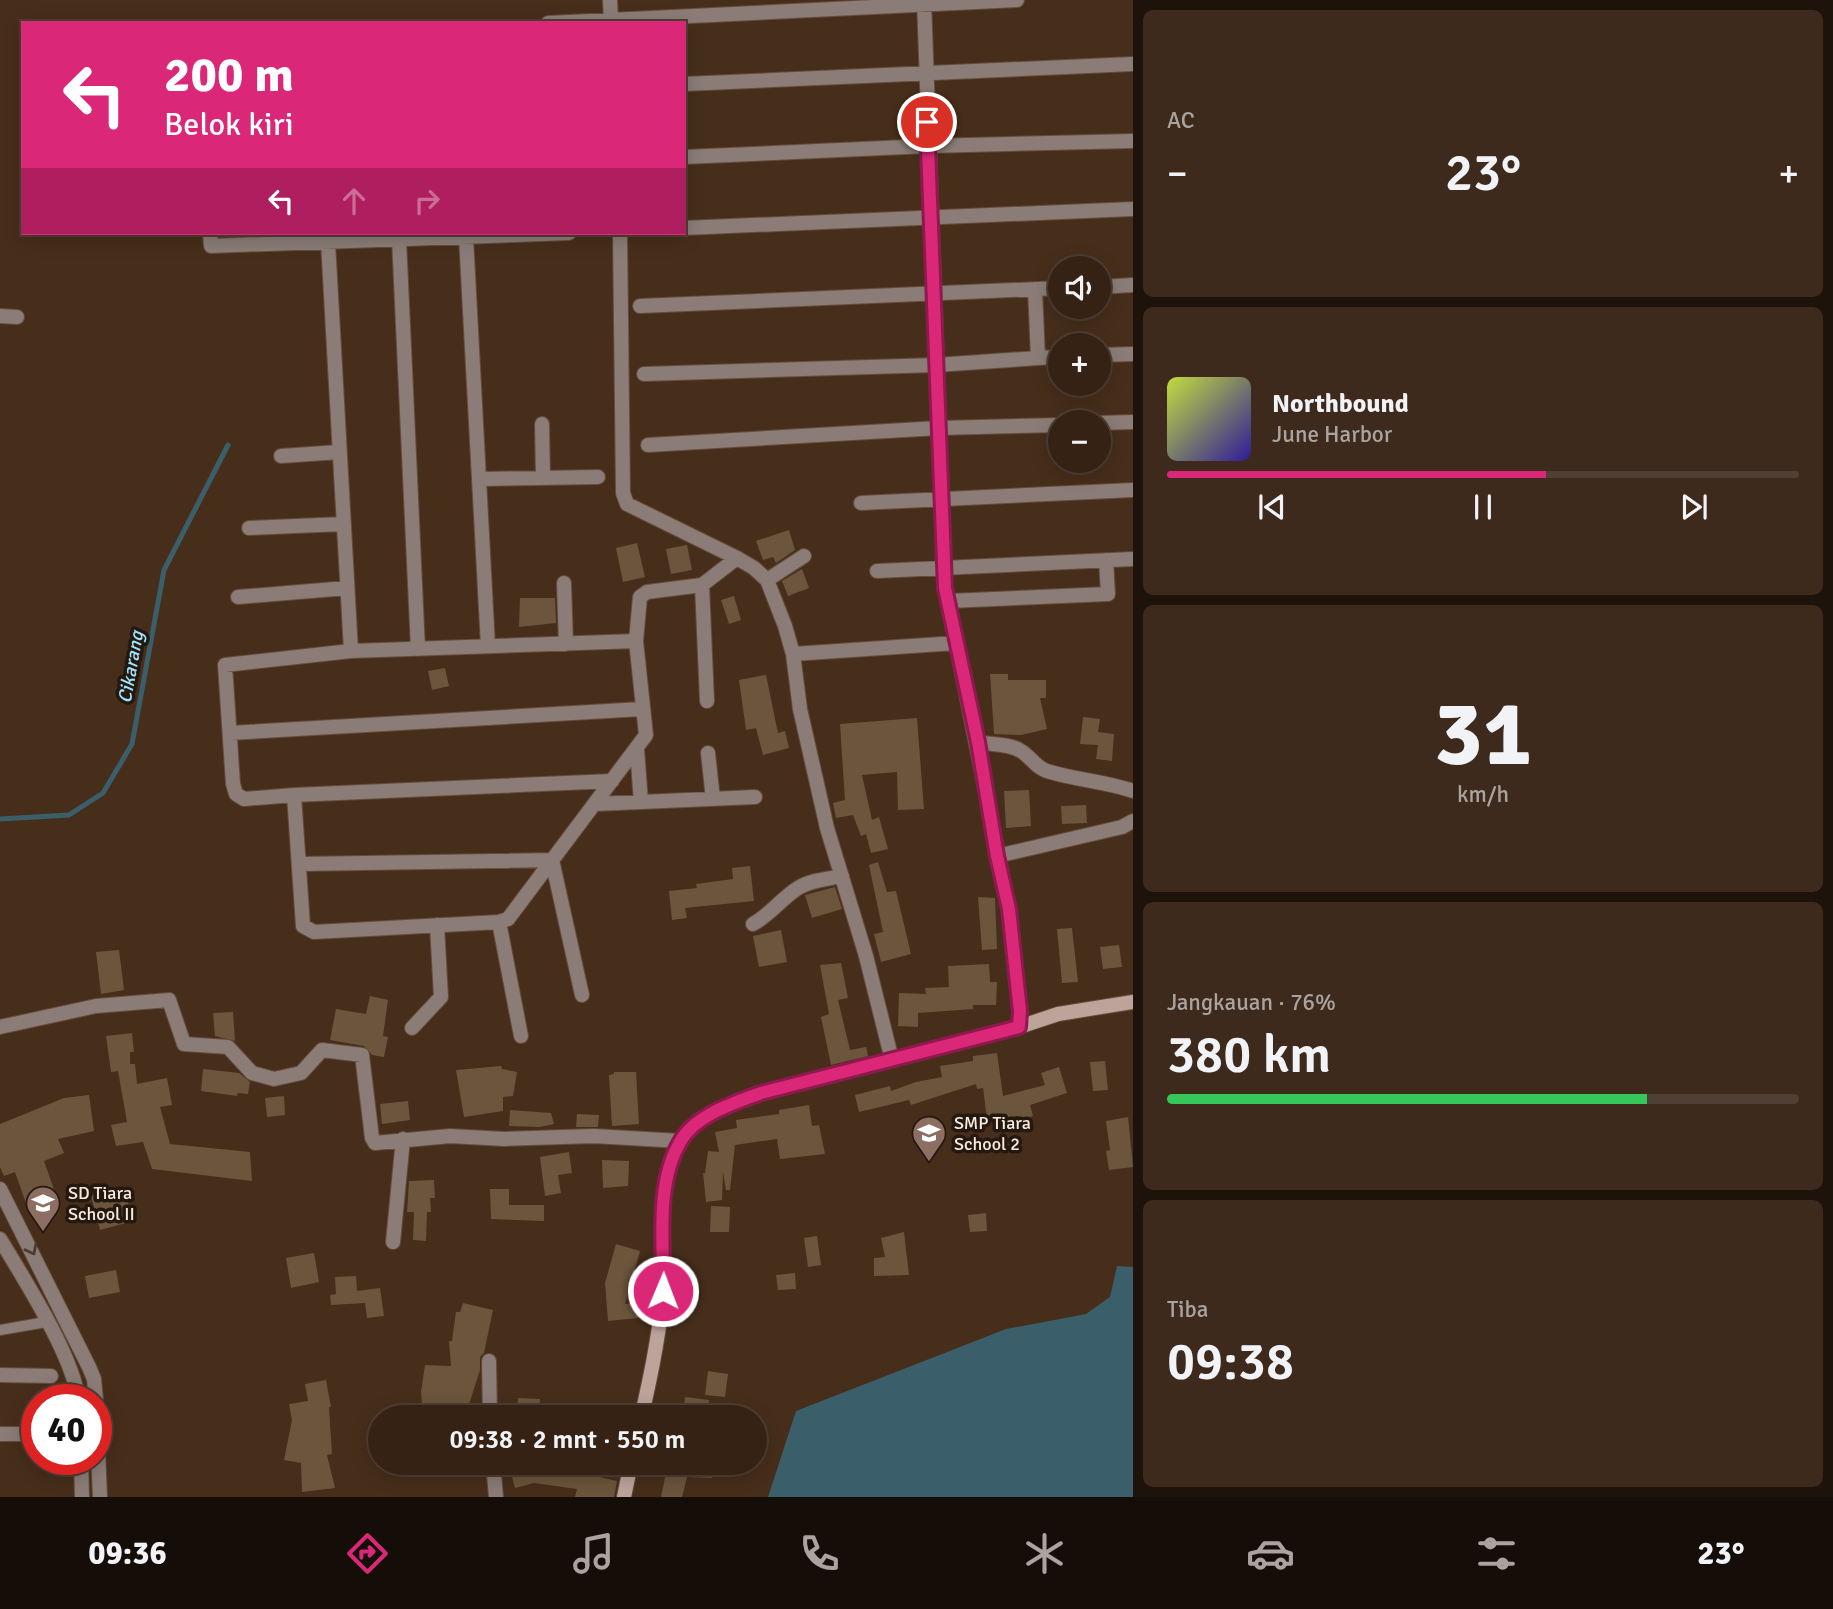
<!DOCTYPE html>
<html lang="id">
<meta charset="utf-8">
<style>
:root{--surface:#352214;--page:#3d2a1d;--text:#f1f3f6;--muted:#aaa4a0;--line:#4f3f34;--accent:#db2777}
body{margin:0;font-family:Signika,sans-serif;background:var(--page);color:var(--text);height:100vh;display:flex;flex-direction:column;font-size:26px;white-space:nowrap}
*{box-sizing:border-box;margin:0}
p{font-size:23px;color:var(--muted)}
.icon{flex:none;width:38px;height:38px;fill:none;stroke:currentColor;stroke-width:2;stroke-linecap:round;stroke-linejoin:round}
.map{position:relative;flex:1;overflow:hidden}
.sheet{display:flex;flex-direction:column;gap:10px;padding:10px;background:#1d130b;width:700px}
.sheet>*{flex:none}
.top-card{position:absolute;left:21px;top:21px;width:665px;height:214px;border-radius:0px;box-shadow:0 4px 18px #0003,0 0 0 2px var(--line);background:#db2777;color:#fff;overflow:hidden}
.buttons{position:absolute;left:1048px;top:256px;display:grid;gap:14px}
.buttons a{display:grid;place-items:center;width:63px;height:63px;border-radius:50%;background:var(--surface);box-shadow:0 4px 18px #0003,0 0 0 2px var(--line);font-size:35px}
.speed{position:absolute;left:21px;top:1384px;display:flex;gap:14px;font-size:35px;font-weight:700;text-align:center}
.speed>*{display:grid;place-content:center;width:91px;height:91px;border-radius:50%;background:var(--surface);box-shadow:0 4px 18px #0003,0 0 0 2px var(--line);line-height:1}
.speed .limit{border:10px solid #d22;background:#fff;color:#111}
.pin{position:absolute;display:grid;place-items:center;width:60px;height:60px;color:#fff;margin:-30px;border:4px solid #fff;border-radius:50%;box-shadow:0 2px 7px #0007}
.me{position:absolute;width:77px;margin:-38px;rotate:1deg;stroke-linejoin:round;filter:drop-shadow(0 0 5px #0008)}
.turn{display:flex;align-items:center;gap:24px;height:147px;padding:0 28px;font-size:32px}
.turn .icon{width:91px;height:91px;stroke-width:2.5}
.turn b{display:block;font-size:49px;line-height:60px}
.lanes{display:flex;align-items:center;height:66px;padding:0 28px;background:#0003;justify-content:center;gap:35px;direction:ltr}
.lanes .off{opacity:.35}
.big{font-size:52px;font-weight:600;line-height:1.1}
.sheet .card{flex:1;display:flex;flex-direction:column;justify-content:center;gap:10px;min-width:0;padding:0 24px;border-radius:10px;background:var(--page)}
.sheet .dial{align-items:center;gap:0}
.dial b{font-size:91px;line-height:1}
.song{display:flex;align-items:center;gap:21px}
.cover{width:84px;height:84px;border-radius:10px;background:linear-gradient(135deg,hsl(70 70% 55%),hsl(250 70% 35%))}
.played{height:7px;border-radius:4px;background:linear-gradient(90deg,var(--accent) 60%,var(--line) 60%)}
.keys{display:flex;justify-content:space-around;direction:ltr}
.heat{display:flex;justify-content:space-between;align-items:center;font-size:38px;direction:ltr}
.charge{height:10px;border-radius:5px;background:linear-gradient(90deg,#34c759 76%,var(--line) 0)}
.trip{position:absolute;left:368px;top:1405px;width:399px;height:70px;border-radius:35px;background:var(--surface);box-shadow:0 4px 18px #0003,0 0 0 2px var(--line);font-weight:600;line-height:70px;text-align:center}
.dock{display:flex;height:112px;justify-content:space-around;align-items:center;background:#150e08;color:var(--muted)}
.dock .icon{width:49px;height:49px}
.dock .current{color:var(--accent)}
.dock b{font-size:32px;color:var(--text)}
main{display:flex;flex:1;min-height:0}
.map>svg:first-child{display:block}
.water{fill:#3b5e6b}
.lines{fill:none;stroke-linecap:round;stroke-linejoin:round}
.stream{stroke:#3b5e6b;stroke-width:5}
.building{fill:#6b553c}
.lane-casing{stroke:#644c3a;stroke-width:12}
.street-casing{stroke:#644c3a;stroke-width:16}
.secondary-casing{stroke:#644c3a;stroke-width:16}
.lane{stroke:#8b7c77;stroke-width:10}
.street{stroke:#8b7c77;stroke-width:14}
.secondary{stroke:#bca49b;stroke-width:14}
.oneway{stroke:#483c35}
.route-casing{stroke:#8e194d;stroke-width:18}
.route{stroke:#db2777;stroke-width:12}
.labels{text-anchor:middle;stroke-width:7;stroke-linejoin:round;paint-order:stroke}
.poi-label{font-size:18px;fill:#fbebdf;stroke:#241911;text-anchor:start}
.water-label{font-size:19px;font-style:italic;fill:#a2e4ff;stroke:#241911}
</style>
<main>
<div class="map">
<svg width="1133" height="1497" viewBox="0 0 1133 1497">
<rect width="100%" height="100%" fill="#472e1b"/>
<path class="water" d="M 1117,1266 L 1133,1267 L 1133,1497 L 768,1497 L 796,1411 L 1006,1329 L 1086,1314 L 1110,1297 Z"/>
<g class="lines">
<path class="stream" d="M 0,819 L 69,815 L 103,793 L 132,744 L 164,570 L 228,445"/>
</g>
<path class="building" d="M 789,530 L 795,550 L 776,563 L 773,557 L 763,560 L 756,541 Z
M 637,543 L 645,577 L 623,582 L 616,548 Z
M 687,545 L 692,570 L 671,574 L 666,549 Z
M 802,569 L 809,588 L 788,596 L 782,581 Z
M 734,596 L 741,620 L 729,624 L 721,600 Z
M 520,598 L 555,598 L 556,623 L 519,627 Z
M 445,668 L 449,686 L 432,690 L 428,671 Z
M 990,674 L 1008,674 L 1008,680 L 1046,680 L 1046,698 L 1040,698 L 1047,729 L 1021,735 L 994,734 Z
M 766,675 L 778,733 L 785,731 L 789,748 L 763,755 L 756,728 L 746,730 L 739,680 Z
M 1083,717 L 1100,719 L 1098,732 L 1114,734 L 1112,761 L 1096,759 L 1098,745 L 1080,744 Z
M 917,718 L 924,809 L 898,810 L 897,772 L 862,775 L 872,820 L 879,817 L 888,849 L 871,853 L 866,834 L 861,836 L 853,815 L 836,818 L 833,803 L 845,800 L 840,724 Z
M 1029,790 L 1031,826 L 1006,828 L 1004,791 Z
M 1086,805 L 1087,823 L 1062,824 L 1061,806 Z
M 878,862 L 887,892 L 896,891 L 911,954 L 881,962 L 874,934 L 883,932 L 869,865 Z
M 750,866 L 754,901 L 685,908 L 687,918 L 672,920 L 669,891 L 697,888 L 696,884 L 733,879 L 732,868 Z
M 835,887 L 842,909 L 812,918 L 805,895 Z
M 978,897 L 995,898 L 997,949 L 982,950 Z
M 1072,928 L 1078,982 L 1062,983 L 1057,929 Z
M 781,930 L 787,962 L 759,967 L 753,936 Z
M 1119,945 L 1122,967 L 1103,969 L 1100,947 Z
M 119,950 L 124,990 L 101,994 L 96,952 Z
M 841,963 L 848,998 L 838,1000 L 850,1050 L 866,1047 L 868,1056 L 831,1065 L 821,1017 L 829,1014 L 820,965 Z
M 989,964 L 990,982 L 997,982 L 996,1005 L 973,1005 L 973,1009 L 918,1013 L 918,1027 L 898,1026 L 899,993 L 926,994 L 925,988 L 949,987 L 948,966 Z
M 370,996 L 388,1000 L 383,1036 L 388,1037 L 384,1057 L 372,1055 L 364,1046 L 330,1040 L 336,1009 L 366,1014 Z
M 233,1012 L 235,1041 L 215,1036 L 213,1013 Z
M 132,1033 L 134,1052 L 130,1052 L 130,1064 L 135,1064 L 137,1084 L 167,1078 L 172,1105 L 160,1107 L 170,1144 L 250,1152 L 252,1181 L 152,1169 L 143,1142 L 116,1146 L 111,1125 L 127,1122 L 118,1071 L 111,1072 L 106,1036 Z
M 997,1053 L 1003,1096 L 1045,1085 L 1041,1073 L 1059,1067 L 1067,1093 L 1030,1105 L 1033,1116 L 1020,1119 L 1019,1116 L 987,1119 L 983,1088 L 977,1089 L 976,1084 L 911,1105 L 909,1100 L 859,1112 L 855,1095 L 890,1086 L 891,1091 L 916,1082 L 942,1077 L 940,1066 L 973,1061 L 973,1056 Z
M 1105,1061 L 1108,1090 L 1093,1091 L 1090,1062 Z
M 501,1066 L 502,1069 L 517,1072 L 513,1096 L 503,1097 L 503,1111 L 464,1117 L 456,1070 Z
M 203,1069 L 239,1073 L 250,1082 L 248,1094 L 238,1093 L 237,1096 L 201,1091 Z
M 614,1072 L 636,1072 L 639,1124 L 612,1126 L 609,1075 L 614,1074 Z
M 89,1095 L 94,1131 L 58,1139 L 64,1153 L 44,1161 L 56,1195 L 27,1206 L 15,1172 L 4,1176 L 0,1167 L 0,1124 L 64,1098 Z
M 284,1096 L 285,1115 L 267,1117 L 265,1098 Z
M 408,1101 L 410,1120 L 382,1124 L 380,1104 Z
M 809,1105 L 812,1126 L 819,1125 L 825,1154 L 780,1159 L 777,1139 L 735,1145 L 730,1190 L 726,1190 L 723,1172 L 722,1200 L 706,1202 L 703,1173 L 705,1173 L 708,1151 L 719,1152 L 715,1132 L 737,1128 L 736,1120 L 779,1114 L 779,1110 Z
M 510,1110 L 551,1113 L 554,1124 L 540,1127 L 509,1126 Z
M 577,1114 L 599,1115 L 598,1127 L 576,1127 Z
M 1128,1117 L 1133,1167 L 1109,1170 L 1106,1151 L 1110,1150 L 1106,1121 Z
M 569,1152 L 572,1173 L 558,1175 L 561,1193 L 545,1196 L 540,1157 Z
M 602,1160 L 629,1161 L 628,1186 L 603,1188 Z
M 434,1180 L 435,1198 L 430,1198 L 431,1212 L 427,1212 L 426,1241 L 413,1240 L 414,1212 L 407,1212 L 409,1181 Z
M 124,1188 L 133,1221 L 100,1230 L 91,1196 Z
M 490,1189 L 509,1189 L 509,1205 L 544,1205 L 544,1221 L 491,1219 Z
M 711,1206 L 730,1207 L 729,1232 L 710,1232 Z
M 986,1213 L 987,1231 L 970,1232 L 968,1215 Z
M 904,1232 L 909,1275 L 874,1276 L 874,1258 L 885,1257 L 881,1238 Z
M 817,1236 L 821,1265 L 808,1267 L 804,1238 Z
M 616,1244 L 640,1251 L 625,1304 L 636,1303 L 638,1318 L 608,1321 L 605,1283 Z
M 314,1253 L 319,1282 L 291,1288 L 286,1258 Z
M 116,1270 L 120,1292 L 89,1298 L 85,1276 Z
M 795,1273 L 796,1289 L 778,1290 L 776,1275 Z
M 356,1276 L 357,1291 L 380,1288 L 384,1316 L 367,1318 L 365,1303 L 331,1305 L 330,1295 L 336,1294 L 335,1277 Z
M 463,1303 L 493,1310 L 484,1353 L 480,1357 L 480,1370 L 466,1414 L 423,1418 L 421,1392 L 425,1365 L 451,1366 L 449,1341 L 452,1341 L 456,1312 L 460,1312 Z
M 708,1371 L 728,1374 L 725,1397 L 705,1395 Z
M 326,1380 L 331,1407 L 329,1407 L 332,1454 L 327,1455 L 335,1488 L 302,1492 L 301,1463 L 284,1460 L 292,1420 L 289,1404 L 308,1401 L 305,1384 Z
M 685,1397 L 709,1400 L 707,1417 L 683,1415 Z
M 518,1398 L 540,1399 L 539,1418 L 517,1418 Z
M 522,1463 L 531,1463 L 532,1469 L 580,1475 L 581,1473 L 617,1481 L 614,1497 L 575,1497 L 577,1489 L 534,1483 L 515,1488 L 509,1466 Z
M 668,1463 L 712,1463 L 712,1478 L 687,1477 L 682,1497 L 661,1497 Z"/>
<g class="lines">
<g class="lane-casing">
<path id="lane" d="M 0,1330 L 46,1322"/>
</g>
<g class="street-casing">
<path id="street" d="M 610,0 L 611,23
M 924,0 L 945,588 L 1009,909 L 1020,1011 L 1019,1027
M 548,23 L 1017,0
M 684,84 L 1133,64
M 684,157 L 928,146 L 1133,141
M 684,228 L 1133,209
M 210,233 L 211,246 L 569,233
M 620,233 L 623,493 L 627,504 L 737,558 L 754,568 L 767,580 L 785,626 L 793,654 L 800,709 L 827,828 L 866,956 L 892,1060
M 466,237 L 488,646
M 399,239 L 418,649
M 328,242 L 351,651
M 1099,287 L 1133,285
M 1035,289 L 1038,358 L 1060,357
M 640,306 L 1060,288
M 0,316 L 17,317
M 1099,355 L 1133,354
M 644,374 L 936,365 L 1038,358
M 1099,423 L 1133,422
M 542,424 L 543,478
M 648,445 L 939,428 L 1060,425
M 281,456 L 339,452
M 479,479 L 598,477
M 861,503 L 1133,490
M 249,528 L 343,524
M 877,571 L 1133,559
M 767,580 L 804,556
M 564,583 L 566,644
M 702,585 L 707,701
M 238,597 L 347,588
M 948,601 L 1108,594 L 1106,560
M 636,641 L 351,651 L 225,665 L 233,784 L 236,794 L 244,799 L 294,795 L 303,926 L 314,932 L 499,922 L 508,919 L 646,735 L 636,641 L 640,597 L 647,592 L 702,585 L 737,558
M 793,654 L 956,643
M 230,733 L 642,709
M 978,742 C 991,745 1009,743 1021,751 C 1031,757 1036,768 1047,771 C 1075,780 1104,781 1133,791
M 637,749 L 641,802
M 708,753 L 713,799
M 294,795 L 612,781
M 595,804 L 755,797
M 997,856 L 1122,827 L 1133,821
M 299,864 L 552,860 L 582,995
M 499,922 L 521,1036
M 753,924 C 771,914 782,898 798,888 C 811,880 827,879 842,876
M 0,1027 L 96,1006 L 169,1000 L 184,1044 L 228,1047 L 252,1073 L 274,1079 L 301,1073 L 322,1050 L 362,1055 L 372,1138 L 375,1143 L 450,1136 L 504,1139 L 594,1136 L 680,1141
M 412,1028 L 441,997 L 437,925
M 0,1189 L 89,1367 L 94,1379 L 96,1400
M 0,1239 C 23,1277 75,1359 78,1400
M 393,1242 L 403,1139
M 489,1361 L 490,1418
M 0,1375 L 51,1376
M 96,1405 L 100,1497
M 0,1434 L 37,1434
M 81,1460 L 82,1497
M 493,1463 L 496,1497"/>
</g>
<g class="secondary-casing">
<path id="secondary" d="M 641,1418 C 651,1376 660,1333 663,1290 C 666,1243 654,1186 680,1142 C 696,1115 734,1103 761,1093 L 1019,1027 L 1058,1014 L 1133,1002
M 624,1497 L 631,1463"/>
</g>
<use href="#lane" class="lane"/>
<use href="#street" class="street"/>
<use href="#secondary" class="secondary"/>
</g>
<defs><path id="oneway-chevron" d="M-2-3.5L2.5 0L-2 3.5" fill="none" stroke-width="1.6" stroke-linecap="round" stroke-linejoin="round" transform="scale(1.75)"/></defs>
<use class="oneway" href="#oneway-chevron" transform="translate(32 1250) rotate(63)"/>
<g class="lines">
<g class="route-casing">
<path id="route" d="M 663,1291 C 664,1244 655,1185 680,1142 C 695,1115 734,1103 761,1093 L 1019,1027 L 1020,1011 L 1009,909 L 997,856 L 978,742 L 945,588 L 927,122"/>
</g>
<use href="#route" class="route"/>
</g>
<defs>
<g id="school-pin" transform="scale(1.75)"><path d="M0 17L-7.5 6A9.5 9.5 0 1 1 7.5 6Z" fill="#8d6e63" stroke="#241911"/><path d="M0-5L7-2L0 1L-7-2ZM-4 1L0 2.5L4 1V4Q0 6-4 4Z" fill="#fff"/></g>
</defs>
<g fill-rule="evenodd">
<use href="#school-pin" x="929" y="1133"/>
<use href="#school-pin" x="43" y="1203"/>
</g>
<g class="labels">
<g class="poi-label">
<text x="954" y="1129">SMP Tiara<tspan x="954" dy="21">School 2</tspan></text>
<text x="68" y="1199">SD Tiara<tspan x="68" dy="21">School II</tspan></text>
</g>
<g class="water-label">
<text transform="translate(130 667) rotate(-80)" y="7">Cikarang</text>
</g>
</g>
</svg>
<div class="buttons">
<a><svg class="icon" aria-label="sound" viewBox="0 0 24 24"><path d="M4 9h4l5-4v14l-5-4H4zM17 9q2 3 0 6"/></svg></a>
<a>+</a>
<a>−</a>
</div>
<div class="speed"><div class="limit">40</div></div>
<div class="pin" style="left:927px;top:122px;background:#d93025"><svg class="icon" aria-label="arrive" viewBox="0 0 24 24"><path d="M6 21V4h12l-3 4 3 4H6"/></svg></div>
<svg class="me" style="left:663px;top:1291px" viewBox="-20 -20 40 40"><circle r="17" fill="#db2777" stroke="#fff" stroke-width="3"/><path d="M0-11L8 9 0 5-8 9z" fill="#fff"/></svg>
<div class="trip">09:38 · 2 mnt · 550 m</div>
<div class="top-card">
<div class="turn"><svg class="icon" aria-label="left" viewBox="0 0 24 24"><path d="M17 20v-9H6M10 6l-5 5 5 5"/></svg><div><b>200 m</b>Belok kiri</div></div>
<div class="lanes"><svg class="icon" aria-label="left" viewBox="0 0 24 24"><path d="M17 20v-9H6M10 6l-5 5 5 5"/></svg><svg class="icon off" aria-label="ahead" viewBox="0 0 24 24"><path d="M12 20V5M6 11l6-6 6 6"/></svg><svg class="icon off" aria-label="right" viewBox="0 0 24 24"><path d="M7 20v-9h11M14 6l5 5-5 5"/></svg></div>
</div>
</div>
<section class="sheet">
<div class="card"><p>AC</p>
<div class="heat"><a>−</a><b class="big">23°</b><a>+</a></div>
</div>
<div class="card">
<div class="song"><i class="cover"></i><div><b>Northbound</b><p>June Harbor</p></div></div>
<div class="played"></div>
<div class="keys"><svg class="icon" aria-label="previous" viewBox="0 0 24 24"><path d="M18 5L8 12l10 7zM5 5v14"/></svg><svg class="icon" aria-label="pause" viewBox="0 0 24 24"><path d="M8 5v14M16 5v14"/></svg><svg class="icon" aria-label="next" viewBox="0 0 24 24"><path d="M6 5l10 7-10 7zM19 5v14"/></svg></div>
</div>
<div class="card dial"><b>31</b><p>km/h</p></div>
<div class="card"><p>Jangkauan · 76%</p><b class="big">380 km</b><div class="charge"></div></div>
<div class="card"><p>Tiba</p><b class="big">09:38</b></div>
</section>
</main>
<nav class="dock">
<b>09:36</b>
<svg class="icon current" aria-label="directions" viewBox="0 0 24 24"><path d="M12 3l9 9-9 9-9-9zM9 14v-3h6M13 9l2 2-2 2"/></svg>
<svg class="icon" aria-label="music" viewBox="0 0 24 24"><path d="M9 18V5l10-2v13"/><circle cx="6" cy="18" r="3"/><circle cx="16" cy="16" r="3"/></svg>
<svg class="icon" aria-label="phone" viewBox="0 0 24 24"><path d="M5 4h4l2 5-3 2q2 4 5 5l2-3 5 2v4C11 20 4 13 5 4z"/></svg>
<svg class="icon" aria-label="climate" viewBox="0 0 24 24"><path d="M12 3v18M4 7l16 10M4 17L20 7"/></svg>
<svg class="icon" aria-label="car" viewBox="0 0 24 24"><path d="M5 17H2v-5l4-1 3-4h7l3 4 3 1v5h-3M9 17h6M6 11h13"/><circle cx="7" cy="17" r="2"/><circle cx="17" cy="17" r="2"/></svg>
<svg class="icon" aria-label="filters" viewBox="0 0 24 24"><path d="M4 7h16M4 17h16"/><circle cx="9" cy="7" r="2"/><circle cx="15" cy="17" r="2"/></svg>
<b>23°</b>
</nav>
